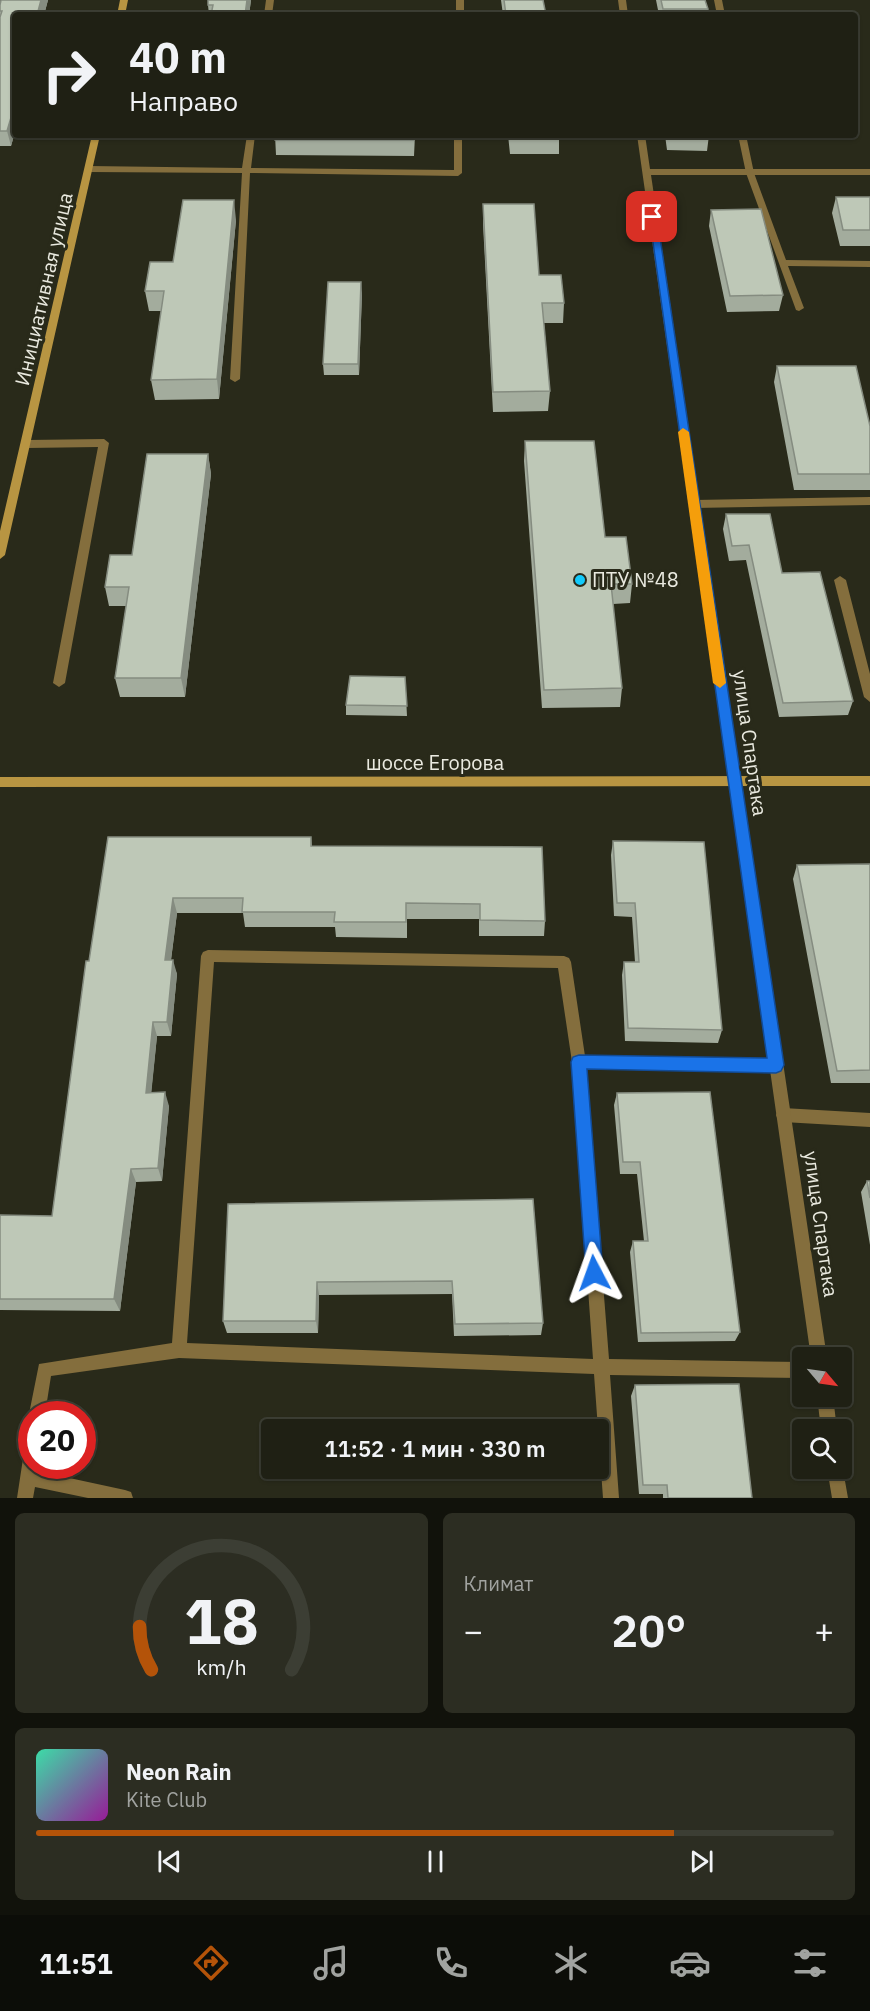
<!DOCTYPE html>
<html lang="ru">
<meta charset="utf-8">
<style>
:root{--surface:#1f2014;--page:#2c2d22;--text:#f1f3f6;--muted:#a1a3a0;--line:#3c3e34;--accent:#b45309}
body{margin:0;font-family:"IBM Plex Sans",sans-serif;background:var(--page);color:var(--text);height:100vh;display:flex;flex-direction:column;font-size:22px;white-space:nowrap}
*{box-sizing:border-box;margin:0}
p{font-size:20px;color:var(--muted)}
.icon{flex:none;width:33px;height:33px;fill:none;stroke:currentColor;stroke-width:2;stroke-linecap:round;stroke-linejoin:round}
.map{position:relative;height:1498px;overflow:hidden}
.side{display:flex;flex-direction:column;gap:15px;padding:15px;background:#11120b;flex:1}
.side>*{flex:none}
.top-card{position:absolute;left:12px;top:12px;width:846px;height:126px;border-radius:6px;box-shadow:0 2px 4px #0004,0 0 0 2px var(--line);background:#1f2014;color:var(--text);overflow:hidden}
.needle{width:39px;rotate:119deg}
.tools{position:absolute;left:792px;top:1347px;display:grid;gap:12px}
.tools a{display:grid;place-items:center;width:60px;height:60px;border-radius:6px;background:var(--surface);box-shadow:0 2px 4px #0004,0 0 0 2px var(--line);font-size:30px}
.speed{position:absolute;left:18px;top:1401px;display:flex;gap:12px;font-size:30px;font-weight:700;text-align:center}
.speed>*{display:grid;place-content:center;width:78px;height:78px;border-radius:50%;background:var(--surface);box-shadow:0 2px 4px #0004,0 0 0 2px var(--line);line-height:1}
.speed .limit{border:9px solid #d22;background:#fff;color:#111}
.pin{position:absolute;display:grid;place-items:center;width:51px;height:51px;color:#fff;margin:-26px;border-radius:12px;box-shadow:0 3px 9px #0006}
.me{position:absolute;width:66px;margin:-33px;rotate:356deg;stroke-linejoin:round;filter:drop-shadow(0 0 4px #0008)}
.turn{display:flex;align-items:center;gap:21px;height:126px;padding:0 18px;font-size:27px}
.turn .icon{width:78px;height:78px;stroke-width:2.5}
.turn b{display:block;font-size:42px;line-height:51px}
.big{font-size:45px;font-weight:600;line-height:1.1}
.side .widget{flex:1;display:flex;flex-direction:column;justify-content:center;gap:9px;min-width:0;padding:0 21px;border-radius:9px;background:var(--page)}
.side .dial{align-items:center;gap:0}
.dial svg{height:156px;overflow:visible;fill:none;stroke:var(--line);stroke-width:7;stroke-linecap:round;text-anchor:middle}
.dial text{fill:var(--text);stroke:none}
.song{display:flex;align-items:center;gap:18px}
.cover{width:72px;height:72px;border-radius:9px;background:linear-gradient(135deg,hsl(160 70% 55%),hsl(300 70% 35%))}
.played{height:6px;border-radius:3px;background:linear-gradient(90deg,var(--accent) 80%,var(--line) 80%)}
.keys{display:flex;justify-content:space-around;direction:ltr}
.heat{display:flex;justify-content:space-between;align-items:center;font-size:33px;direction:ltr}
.side .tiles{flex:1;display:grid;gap:15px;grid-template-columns:1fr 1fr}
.widget:last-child{grid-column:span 2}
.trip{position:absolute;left:261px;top:1419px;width:348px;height:60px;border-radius:6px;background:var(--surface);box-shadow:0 2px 4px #0004,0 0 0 2px var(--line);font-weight:600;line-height:60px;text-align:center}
.tab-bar{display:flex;height:96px;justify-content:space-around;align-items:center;background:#0c0d08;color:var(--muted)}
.tab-bar .icon{width:42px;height:42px}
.tab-bar .active{color:var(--accent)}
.tab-bar b{font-size:27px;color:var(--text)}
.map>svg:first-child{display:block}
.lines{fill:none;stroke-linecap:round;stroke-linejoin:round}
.service{fill:#846e3d;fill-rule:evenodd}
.minor{fill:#846e3d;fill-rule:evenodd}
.secondary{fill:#b89542;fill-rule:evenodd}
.wall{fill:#a3ac9d}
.shaded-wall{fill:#858c80}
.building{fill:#bec8b7;stroke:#858c80;stroke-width:1.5}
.route{fill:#1a73e8;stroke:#114b97;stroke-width:1.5}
.slow{fill:#f59e0b}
.poi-dot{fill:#13cafb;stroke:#292a1a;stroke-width:2}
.labels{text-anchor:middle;stroke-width:6;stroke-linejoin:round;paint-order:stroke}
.street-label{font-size:20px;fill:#eaeae0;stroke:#292a1a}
.poi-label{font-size:20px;fill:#eaeae0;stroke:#292a1a;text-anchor:start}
</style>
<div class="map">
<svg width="870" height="1498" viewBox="0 0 870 1498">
<rect width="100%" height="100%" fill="#292a1a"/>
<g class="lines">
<path class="service" d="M 266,0 L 274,0 L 272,15 L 264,15 Z
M 456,0 L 464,0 L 464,15 L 456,15 Z
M 714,0 L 722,0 L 725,15 L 717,15 Z
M 247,135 L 255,135 L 251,168 L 454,170 L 454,135 L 462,135 L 462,173 L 458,176 L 250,173 L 240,379 L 235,382 L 230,379 L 242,173 L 89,172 L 85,169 L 89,166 L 242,168 Z
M 738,135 L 746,135 L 754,173 L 786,260 L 870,261 L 870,267 L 788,266 L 804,308 L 799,311 L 796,310 L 746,173 Z
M 104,439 L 109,443 L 65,683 L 59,687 L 53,683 L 98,447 L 27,448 L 22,444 L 27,440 Z
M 870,497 L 870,505 L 694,508 L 689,504 L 694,500 Z
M 840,576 L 846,580 L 870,674 L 870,702 L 864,697 L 834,580 Z
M 208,950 L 564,956 L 569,958 L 571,962 L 585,1056 L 776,1059 L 781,1061 L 783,1065 L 781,1069 L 776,1071 L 586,1068 L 609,1359 L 802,1362 L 802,1378 L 610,1375 L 619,1498 L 603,1498 L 594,1374 L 179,1358 L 51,1376 L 45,1414 L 32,1414 L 31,1420 L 29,1414 L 39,1364 L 172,1343 L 201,956 L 203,952 ZM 214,962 L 558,968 L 572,1062 L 593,1359 L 187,1343 Z
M 783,1108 L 870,1113 L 870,1127 L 783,1122 L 778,1120 L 776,1115 L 778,1110 Z
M 32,1444 L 32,1466 L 38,1466 L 37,1471 L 125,1490 L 131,1492 L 133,1498 L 88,1498 L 35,1487 L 33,1498 L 17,1498 L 24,1452 L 26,1446 Z"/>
<path class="minor" d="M 618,0 L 626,0 L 628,15 L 620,15 Z
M 637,135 L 645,135 L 650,169 L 870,169 L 870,175 L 651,175 L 827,1358 L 811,1358 Z
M 817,1396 L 833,1396 L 837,1430 L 821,1430 Z
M 842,1464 L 848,1498 L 832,1498 L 827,1468 L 842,1468 Z"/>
<path class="secondary" d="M 120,0 L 128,0 L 125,15 L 117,15 Z
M 92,135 L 100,135 L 5,555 L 0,559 L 0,531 Z
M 870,776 L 870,786 L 0,787 L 0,777 Z"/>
</g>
<path class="wall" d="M 1,0 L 48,0 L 44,15 L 15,15 L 15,132 L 11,146 L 0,146 L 0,5 Z
M 251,0 L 249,15 L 209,15 L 208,5 Z
M 501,0 L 543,0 L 546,15 L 503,15 Z
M 656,0 L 705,0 L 708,9 L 707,15 L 659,15 Z
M 191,135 L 228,135 L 228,138 L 192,138 Z
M 275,135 L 415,135 L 414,156 L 276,155 Z
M 508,135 L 559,135 L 559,154 L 510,154 Z
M 665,135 L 709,135 L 707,151 L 667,150 Z
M 836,197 L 870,197 L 870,246 L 840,246 L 832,213 Z
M 483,204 L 539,275 L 564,303 L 563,323 L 544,323 L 550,391 L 548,411 L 493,412 L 483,224 Z
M 711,210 L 783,295 L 779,311 L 727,312 L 709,226 Z
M 236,220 L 219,399 L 155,400 L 151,380 L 161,311 L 149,311 L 145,291 L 173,262 Z
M 362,293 L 359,375 L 324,375 L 323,364 Z
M 777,366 L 870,426 L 870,490 L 794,490 L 774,382 Z
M 525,441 L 605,537 L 632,584 L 630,603 L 613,604 L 622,688 L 620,707 L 542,708 L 524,461 Z
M 208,454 L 211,474 L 185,697 L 120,697 L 115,678 L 126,606 L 109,606 L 105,587 L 132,555 Z
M 726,514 L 782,573 L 853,701 L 848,715 L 779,717 L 746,560 L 729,561 L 723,529 Z
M 405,677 L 407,716 L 346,715 L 346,705 Z
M 108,837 L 311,837 L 312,846 L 545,921 L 544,936 L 479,936 L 479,919 L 407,919 L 407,938 L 336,937 L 335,927 L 245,927 L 243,913 L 177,913 L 171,960 L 177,974 L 171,1036 L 157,1036 L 151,1093 L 169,1106 L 162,1181 L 136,1182 L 120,1311 L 0,1310 L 0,1215 L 52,1216 Z
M 613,841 L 722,1030 L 718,1043 L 625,1041 L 622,975 L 624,962 L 635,962 L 632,917 L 614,916 L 611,855 Z
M 870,864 L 870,1083 L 831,1083 L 793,879 L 797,865 Z
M 617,1093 L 740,1332 L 735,1341 L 638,1342 L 630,1252 L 633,1241 L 644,1241 L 637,1174 L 620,1174 L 614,1105 Z
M 867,1181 L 870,1181 L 870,1245 L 861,1192 Z
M 533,1199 L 543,1323 L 541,1335 L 454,1336 L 452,1294 L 319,1295 L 318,1333 L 227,1333 L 223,1321 L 228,1204 Z
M 635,1385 L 752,1498 L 663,1498 L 663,1494 L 639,1494 L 631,1396 Z"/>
<path class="shaded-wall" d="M 41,0 L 48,0 L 44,15 L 37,15 Z
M 247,0 L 251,0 L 249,15 L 245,15 Z
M 15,104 L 15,132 L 11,146 L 7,131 Z
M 234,200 L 236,220 L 219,399 L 217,379 Z
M 361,282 L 362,293 L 359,375 L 358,364 Z
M 208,454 L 211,474 L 185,697 L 181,678 Z
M 173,898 L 177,913 L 169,975 L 165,960 Z
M 173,960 L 177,974 L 171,1036 L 167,1022 Z
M 153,1022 L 157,1036 L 150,1106 L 146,1093 Z
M 165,1092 L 169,1106 L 162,1181 L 158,1168 Z
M 131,1169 L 136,1182 L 120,1311 L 114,1299 Z
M 317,1282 L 319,1295 L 318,1333 L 316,1321 Z"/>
<path class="building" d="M 1,0 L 41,0 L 37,15 L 15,15 L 15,104 L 7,131 L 0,131 L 0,17 L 2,11 L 0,11 L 0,5 Z
M 208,0 L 247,0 L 245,15 L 211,15 L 213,5 L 208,5 Z
M 504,0 L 543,0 L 546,15 L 506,15 Z
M 661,0 L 705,0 L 708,9 L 663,9 Z
M 275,135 L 414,135 L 414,140 L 275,140 Z
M 510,135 L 559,135 L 560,138 L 511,138 Z
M 836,197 L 870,197 L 870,230 L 843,230 Z
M 183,200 L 234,200 L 217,379 L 151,380 L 164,291 L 145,291 L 150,262 L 173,262 Z
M 483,204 L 534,204 L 539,275 L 561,275 L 564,303 L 542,303 L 550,391 L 493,392 Z
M 761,209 L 783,295 L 730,296 L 711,210 Z
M 328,282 L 361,282 L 358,364 L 323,364 Z
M 777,366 L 856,366 L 870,426 L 870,474 L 798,474 Z
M 525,441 L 594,441 L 605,537 L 626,537 L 632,584 L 611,584 L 622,688 L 544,690 Z
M 147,454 L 208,454 L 181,678 L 115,678 L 129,587 L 105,587 L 110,555 L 132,555 Z
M 726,514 L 770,514 L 782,573 L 820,572 L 853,701 L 783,703 L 749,545 L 732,546 Z
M 350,676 L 405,677 L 407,706 L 346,705 Z
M 108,837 L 311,837 L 311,846 L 542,847 L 545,921 L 480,920 L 480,904 L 406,903 L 406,922 L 334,922 L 335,912 L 242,912 L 243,898 L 173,898 L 165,960 L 173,960 L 167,1022 L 153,1022 L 146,1093 L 165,1092 L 158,1168 L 131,1169 L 114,1299 L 0,1299 L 0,1215 L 52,1216 L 86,961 L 89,961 Z
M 613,841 L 704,842 L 722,1030 L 628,1028 L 624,962 L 639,962 L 635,903 L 617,903 Z
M 870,864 L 870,1070 L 837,1071 L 797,865 Z
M 710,1092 L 740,1332 L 641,1333 L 633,1241 L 648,1241 L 640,1162 L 623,1162 L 617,1093 Z
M 867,1181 L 870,1181 L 870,1198 Z
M 533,1199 L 543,1323 L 455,1324 L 452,1281 L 317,1282 L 316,1321 L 223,1321 L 228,1204 Z
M 739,1384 L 752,1498 L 668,1498 L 667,1485 L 643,1485 L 635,1385 Z"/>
<path class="route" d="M 649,214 L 657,217 L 784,1065 L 781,1071 L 776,1073 L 587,1069 L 603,1273 L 600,1279 L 594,1281 L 588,1279 L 586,1273 L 571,1062 L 573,1057 L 579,1055 L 767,1058 Z"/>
<path class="slow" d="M 683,428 L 689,432 L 726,683 L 720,688 L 713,683 L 678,432 Z"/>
<circle class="poi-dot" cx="580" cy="580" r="6"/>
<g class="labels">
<g class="street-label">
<text transform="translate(44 289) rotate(-77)" y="7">Инициативная улица</text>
<text transform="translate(750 743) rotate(82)" y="7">улица Спартака</text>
<text x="435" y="770">шоссе Егорова</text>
<text transform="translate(821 1224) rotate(82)" y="7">улица Спартака</text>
</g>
<g class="poi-label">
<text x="592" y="587">ПТУ №48</text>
</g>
</g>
</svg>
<div class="tools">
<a><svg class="needle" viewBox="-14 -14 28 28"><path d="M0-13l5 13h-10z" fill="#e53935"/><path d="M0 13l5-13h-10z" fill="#a1a3a0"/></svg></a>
<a><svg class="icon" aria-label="search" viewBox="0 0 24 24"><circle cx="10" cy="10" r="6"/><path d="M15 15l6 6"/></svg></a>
</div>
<div class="speed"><div class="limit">20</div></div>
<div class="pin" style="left:652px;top:217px;background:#d93025"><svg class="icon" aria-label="arrive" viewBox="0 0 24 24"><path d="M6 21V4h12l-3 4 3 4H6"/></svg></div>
<svg class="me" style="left:594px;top:1273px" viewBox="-20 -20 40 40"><path d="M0-17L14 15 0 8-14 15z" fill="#1a73e8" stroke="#fff" stroke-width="4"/></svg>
<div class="trip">11:52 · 1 мин · 330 m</div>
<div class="top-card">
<div class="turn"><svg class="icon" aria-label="right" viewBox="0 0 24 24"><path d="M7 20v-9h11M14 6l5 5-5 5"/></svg><div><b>40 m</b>Направо</div></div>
</div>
</div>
<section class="side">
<div class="tiles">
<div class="widget dial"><svg viewBox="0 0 100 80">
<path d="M14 69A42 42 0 1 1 86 69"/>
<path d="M14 69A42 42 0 0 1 8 47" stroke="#b45309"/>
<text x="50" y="56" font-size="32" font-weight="700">18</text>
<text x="50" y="72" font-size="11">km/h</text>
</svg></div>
<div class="widget"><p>Климат</p>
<div class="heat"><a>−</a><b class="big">20°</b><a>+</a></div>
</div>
<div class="widget">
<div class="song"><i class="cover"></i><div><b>Neon Rain</b><p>Kite Club</p></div></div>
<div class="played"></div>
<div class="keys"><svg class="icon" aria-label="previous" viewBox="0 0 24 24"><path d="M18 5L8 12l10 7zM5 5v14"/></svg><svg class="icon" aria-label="pause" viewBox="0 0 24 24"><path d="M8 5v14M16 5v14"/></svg><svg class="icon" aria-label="next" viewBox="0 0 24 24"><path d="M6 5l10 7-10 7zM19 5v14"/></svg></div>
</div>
</div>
</section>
<nav class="tab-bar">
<b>11:51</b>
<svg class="icon active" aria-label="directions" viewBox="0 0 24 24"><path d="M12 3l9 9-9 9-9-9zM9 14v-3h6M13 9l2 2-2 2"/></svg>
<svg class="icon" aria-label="music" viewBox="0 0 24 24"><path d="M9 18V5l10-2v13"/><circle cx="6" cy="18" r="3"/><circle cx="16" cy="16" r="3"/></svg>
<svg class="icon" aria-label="phone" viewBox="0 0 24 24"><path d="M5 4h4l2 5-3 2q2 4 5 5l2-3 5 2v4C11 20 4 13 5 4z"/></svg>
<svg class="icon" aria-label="climate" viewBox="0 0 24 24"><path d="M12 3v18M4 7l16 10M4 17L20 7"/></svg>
<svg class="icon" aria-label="car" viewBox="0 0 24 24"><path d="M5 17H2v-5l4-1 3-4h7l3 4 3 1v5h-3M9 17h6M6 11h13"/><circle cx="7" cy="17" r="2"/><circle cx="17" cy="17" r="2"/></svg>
<svg class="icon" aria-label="filters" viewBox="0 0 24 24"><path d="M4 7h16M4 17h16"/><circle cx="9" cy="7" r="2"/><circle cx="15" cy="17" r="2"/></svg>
</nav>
